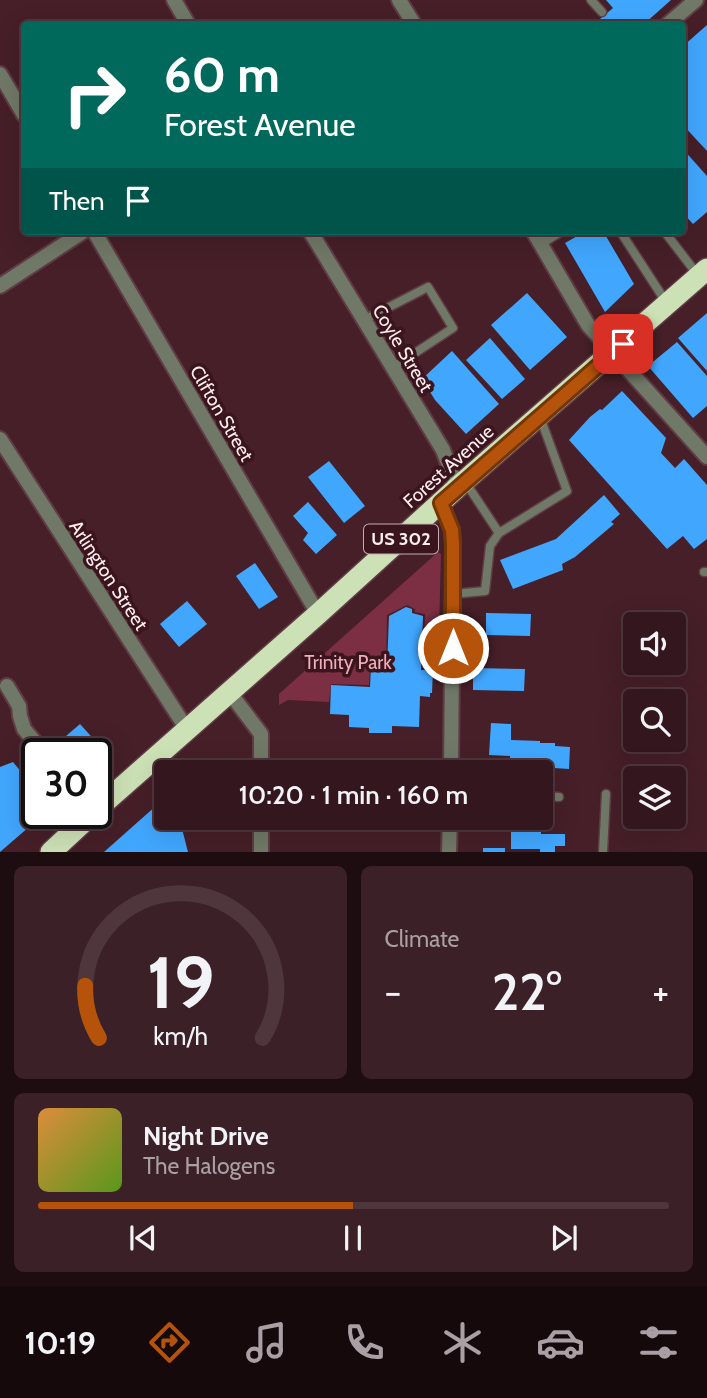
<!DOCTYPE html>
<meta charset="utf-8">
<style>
:root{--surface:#34171e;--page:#3c2027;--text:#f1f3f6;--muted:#a99fa4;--line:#4e363c;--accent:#b45309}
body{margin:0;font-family:Cabin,sans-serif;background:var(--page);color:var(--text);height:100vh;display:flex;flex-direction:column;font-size:26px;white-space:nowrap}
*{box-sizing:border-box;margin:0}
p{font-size:23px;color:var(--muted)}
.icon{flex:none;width:38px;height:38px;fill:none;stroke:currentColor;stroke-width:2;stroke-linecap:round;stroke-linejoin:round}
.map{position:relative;height:852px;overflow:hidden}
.sheet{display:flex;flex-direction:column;gap:14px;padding:14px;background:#1d0d10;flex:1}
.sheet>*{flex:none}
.hud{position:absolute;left:21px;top:21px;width:665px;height:214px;border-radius:7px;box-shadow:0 7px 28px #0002,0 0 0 2px var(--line);background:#00695c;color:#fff;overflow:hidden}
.fabs{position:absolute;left:623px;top:612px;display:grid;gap:14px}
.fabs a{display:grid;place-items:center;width:63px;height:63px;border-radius:7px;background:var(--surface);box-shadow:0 7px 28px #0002,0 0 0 2px var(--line);font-size:35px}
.speed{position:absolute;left:21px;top:738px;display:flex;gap:14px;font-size:35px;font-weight:700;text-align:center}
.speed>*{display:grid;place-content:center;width:91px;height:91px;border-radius:50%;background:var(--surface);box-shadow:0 7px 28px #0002,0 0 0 2px var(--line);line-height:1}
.speed .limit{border:4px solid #111;border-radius:10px;background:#fff;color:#111}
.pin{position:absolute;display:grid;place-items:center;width:60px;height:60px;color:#fff;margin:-30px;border-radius:14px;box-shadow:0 4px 10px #0006}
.me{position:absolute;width:77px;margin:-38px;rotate:0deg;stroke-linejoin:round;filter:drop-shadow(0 0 5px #0008)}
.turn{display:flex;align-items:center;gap:24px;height:147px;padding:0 28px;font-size:32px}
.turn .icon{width:91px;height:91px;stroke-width:2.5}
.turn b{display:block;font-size:49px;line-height:60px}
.then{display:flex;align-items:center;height:66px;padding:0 28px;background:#0003;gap:14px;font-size:26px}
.big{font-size:52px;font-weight:600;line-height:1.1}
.sheet .tile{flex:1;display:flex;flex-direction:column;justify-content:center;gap:10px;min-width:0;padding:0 24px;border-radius:10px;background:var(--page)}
.sheet .dial{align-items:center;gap:0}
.dial svg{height:182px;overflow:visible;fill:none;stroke:var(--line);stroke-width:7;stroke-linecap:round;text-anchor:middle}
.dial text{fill:var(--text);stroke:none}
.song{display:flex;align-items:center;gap:21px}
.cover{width:84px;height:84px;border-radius:10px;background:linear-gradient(135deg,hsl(30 70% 55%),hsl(90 70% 35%))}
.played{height:7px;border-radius:4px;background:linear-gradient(90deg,var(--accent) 50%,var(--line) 50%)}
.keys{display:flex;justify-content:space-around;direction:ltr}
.heat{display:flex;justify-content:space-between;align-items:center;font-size:38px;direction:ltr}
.sheet .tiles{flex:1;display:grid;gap:14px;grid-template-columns:1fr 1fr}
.tile:last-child{grid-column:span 2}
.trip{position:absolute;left:154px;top:760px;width:399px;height:70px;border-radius:7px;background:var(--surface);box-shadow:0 7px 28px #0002,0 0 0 2px var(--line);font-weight:600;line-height:70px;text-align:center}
.dock{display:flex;height:112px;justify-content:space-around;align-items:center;background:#15090c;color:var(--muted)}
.dock .icon{width:49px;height:49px}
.dock .active{color:var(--accent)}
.dock b{font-size:32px;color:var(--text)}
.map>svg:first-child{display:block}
.green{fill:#7c2f42}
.building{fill:#41a7fe}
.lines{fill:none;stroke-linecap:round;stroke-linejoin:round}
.lane-casing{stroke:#603c44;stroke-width:11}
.street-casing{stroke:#603c44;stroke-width:18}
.highway-casing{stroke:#603c44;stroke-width:24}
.lane{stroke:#707867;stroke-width:8}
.street{stroke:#707867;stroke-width:14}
.highway{stroke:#cde1b6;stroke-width:21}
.route-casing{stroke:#753606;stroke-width:18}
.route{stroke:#b45309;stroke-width:12}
.labels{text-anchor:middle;stroke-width:7;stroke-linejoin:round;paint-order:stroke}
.shield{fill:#3b151e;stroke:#c4adb1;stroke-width:2}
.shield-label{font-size:18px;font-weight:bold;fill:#ffeef0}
.street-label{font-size:19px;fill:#ffeef0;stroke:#3b151e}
.park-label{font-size:19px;fill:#eeafb9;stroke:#3b151e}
</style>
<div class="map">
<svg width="707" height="852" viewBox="0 0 707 852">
<rect width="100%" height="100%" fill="#461f28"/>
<path class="green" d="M 438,552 L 441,554 L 438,669 L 423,668 L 425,614 L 415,612 L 415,609 L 407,605 L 387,615 L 386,666 L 370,666 L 369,685 L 331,684 L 329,702 L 288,700 L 279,705 L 279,694 Z"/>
<path class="building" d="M 606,0 L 671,0 L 644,24 L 594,24 L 613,8 Z
M 707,25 L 707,151 L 682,124 L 682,47 Z
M 682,148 L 707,176 L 707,212 L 693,224 L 682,212 Z
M 586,231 L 603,231 L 634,284 L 605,312 L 565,243 Z
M 527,293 L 567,337 L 530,370 L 491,325 Z
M 707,313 L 707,371 L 678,338 Z
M 490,338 L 525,379 L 502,399 L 466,360 Z
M 677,342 L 707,376 L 707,406 L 693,418 L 648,366 Z
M 452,351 L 499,404 L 466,434 L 435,400 L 422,379 Z
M 622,391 L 666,438 L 661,453 L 675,468 L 684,459 L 707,485 L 707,539 L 694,549 L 683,536 L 667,549 L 569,440 L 590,417 L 600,409 L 602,410 Z
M 329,461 L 365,506 L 344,523 L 308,477 Z
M 604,495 L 620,514 L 611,522 L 614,524 L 575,557 L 562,564 L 563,570 L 513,589 L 500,560 L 556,539 Z
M 308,502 L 337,535 L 316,554 L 303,540 L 308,533 L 293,516 Z
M 255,563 L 278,597 L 259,609 L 236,576 Z
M 187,601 L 207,624 L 179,647 L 160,624 Z
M 406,607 L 412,609 L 412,613 L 423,616 L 421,670 L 433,670 L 432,693 L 430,693 L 430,697 L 420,696 L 419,727 L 392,726 L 392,733 L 369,733 L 369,728 L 349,727 L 349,715 L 330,714 L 331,685 L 370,687 L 371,666 L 387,666 L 389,616 Z
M 486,613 L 531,614 L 530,636 L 486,635 Z
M 473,668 L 525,669 L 524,691 L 473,690 Z
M 491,723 L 511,724 L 511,740 L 540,741 L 540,743 L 555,743 L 555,746 L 570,747 L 569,769 L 554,768 L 554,765 L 539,765 L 539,763 L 510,762 L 510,756 L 489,755 Z
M 80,724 L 107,754 L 96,763 L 96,754 L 82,754 L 66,736 Z
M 65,743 L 76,754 L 53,754 Z
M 13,762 L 28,780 L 37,773 L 37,814 L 44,814 L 0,852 L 0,767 Z
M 166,797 L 166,817 L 179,817 L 188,852 L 104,852 Z
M 511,826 L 541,826 L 541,834 L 565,834 L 565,846 L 555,846 L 555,852 L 540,852 L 540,849 L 511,849 Z
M 483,848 L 505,848 L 505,852 L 483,852 Z"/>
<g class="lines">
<g class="lane-casing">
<path id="lane" d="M 591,0 L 602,12
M 620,231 L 666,302
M 664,231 L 697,274
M 541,244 L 562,231
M 364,320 L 428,287 L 453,328 L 392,368
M 466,483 L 499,533 L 567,491 L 540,417
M 704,572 L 707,572
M 453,594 L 485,591 L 490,546 L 499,533
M 541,796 L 559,797
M 603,852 L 606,794"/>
</g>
<g class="street-casing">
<path id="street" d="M 174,0 L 188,24
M 399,0 L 414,24
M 668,24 L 696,0
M 0,74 L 24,115
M 94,231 L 318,614
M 310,231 L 443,450 L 457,487
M 533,231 L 588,325 L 707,457
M 0,286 L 84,231
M 0,439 L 188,731
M 441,503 L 452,530 L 453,544 L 451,772
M 7,686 L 19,706 L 20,716 L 24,729 L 45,754
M 230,693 L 261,734 L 261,772
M 261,852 L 261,817
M 449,852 L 450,817"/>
</g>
<g class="highway-casing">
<path id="highway" d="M 96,810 L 318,614 L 461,484 L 707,269
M 51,852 L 92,814"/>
</g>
<use href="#lane" class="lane"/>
<use href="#street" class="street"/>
<use href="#highway" class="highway"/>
</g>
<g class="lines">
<g class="route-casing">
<path id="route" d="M 453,648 L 453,544 L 452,530 L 441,503 L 623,344"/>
</g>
<use href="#route" class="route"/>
</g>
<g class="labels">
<rect class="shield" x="364" y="524.5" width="74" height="29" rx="5"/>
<g class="shield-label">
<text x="401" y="545">US 302</text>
</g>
<g class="street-label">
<text transform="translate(403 348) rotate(59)" y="7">Coyle Street</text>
<text transform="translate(222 413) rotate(60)" y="7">Clifton Street</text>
<text transform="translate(448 466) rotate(-42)" y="7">Forest Avenue</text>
<text transform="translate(109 575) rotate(57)" y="7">Arlington Street</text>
</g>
<g class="park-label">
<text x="348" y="669">Trinity Park</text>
</g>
</g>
</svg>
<div class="fabs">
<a><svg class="icon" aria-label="sound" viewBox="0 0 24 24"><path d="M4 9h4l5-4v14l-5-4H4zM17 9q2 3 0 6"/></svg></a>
<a><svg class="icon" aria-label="search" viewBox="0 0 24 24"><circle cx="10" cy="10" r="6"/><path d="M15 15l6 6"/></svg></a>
<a><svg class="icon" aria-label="layers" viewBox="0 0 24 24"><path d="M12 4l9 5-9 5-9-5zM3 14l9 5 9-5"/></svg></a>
</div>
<div class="speed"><div class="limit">30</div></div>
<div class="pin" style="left:623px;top:344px;background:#d93025"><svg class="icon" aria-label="arrive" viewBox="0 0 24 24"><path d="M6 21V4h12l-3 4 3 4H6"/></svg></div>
<svg class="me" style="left:453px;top:648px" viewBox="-20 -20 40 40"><circle r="17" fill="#b45309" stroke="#fff" stroke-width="3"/><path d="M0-11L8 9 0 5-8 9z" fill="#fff"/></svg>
<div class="trip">10:20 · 1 min · 160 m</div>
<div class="hud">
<div class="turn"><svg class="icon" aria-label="right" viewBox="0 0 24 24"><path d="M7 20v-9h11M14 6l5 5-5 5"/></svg><div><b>60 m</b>Forest Avenue</div></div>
<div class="then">Then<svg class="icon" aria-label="arrive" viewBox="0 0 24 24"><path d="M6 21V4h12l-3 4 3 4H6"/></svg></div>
</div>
</div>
<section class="sheet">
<div class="tiles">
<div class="tile dial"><svg viewBox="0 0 100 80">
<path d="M14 69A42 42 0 1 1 86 69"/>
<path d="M14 69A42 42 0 0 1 8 46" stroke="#b45309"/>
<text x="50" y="56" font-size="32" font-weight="700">19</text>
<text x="50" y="72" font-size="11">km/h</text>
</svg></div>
<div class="tile"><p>Climate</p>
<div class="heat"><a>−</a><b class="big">22°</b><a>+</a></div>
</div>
<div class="tile">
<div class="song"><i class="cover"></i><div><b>Night Drive</b><p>The Halogens</p></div></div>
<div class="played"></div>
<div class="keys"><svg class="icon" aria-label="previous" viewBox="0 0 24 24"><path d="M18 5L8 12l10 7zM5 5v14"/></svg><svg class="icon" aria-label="pause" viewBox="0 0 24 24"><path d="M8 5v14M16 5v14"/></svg><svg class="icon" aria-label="next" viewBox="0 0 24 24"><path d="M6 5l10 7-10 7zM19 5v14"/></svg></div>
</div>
</div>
</section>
<nav class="dock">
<b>10:19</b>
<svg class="icon active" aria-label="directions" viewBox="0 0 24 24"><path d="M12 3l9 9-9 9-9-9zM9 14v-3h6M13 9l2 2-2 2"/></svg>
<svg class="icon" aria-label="music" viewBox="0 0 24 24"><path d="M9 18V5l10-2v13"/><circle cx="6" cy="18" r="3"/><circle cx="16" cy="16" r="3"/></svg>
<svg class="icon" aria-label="phone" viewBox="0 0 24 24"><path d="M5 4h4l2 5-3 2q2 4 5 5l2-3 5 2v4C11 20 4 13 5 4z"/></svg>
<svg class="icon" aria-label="climate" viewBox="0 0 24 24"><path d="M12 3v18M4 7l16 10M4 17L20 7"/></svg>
<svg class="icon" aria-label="car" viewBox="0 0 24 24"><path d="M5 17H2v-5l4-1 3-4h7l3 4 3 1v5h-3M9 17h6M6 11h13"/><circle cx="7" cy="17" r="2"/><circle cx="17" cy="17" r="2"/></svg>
<svg class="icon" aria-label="filters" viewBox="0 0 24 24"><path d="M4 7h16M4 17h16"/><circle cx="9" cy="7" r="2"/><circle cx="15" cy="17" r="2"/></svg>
</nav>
